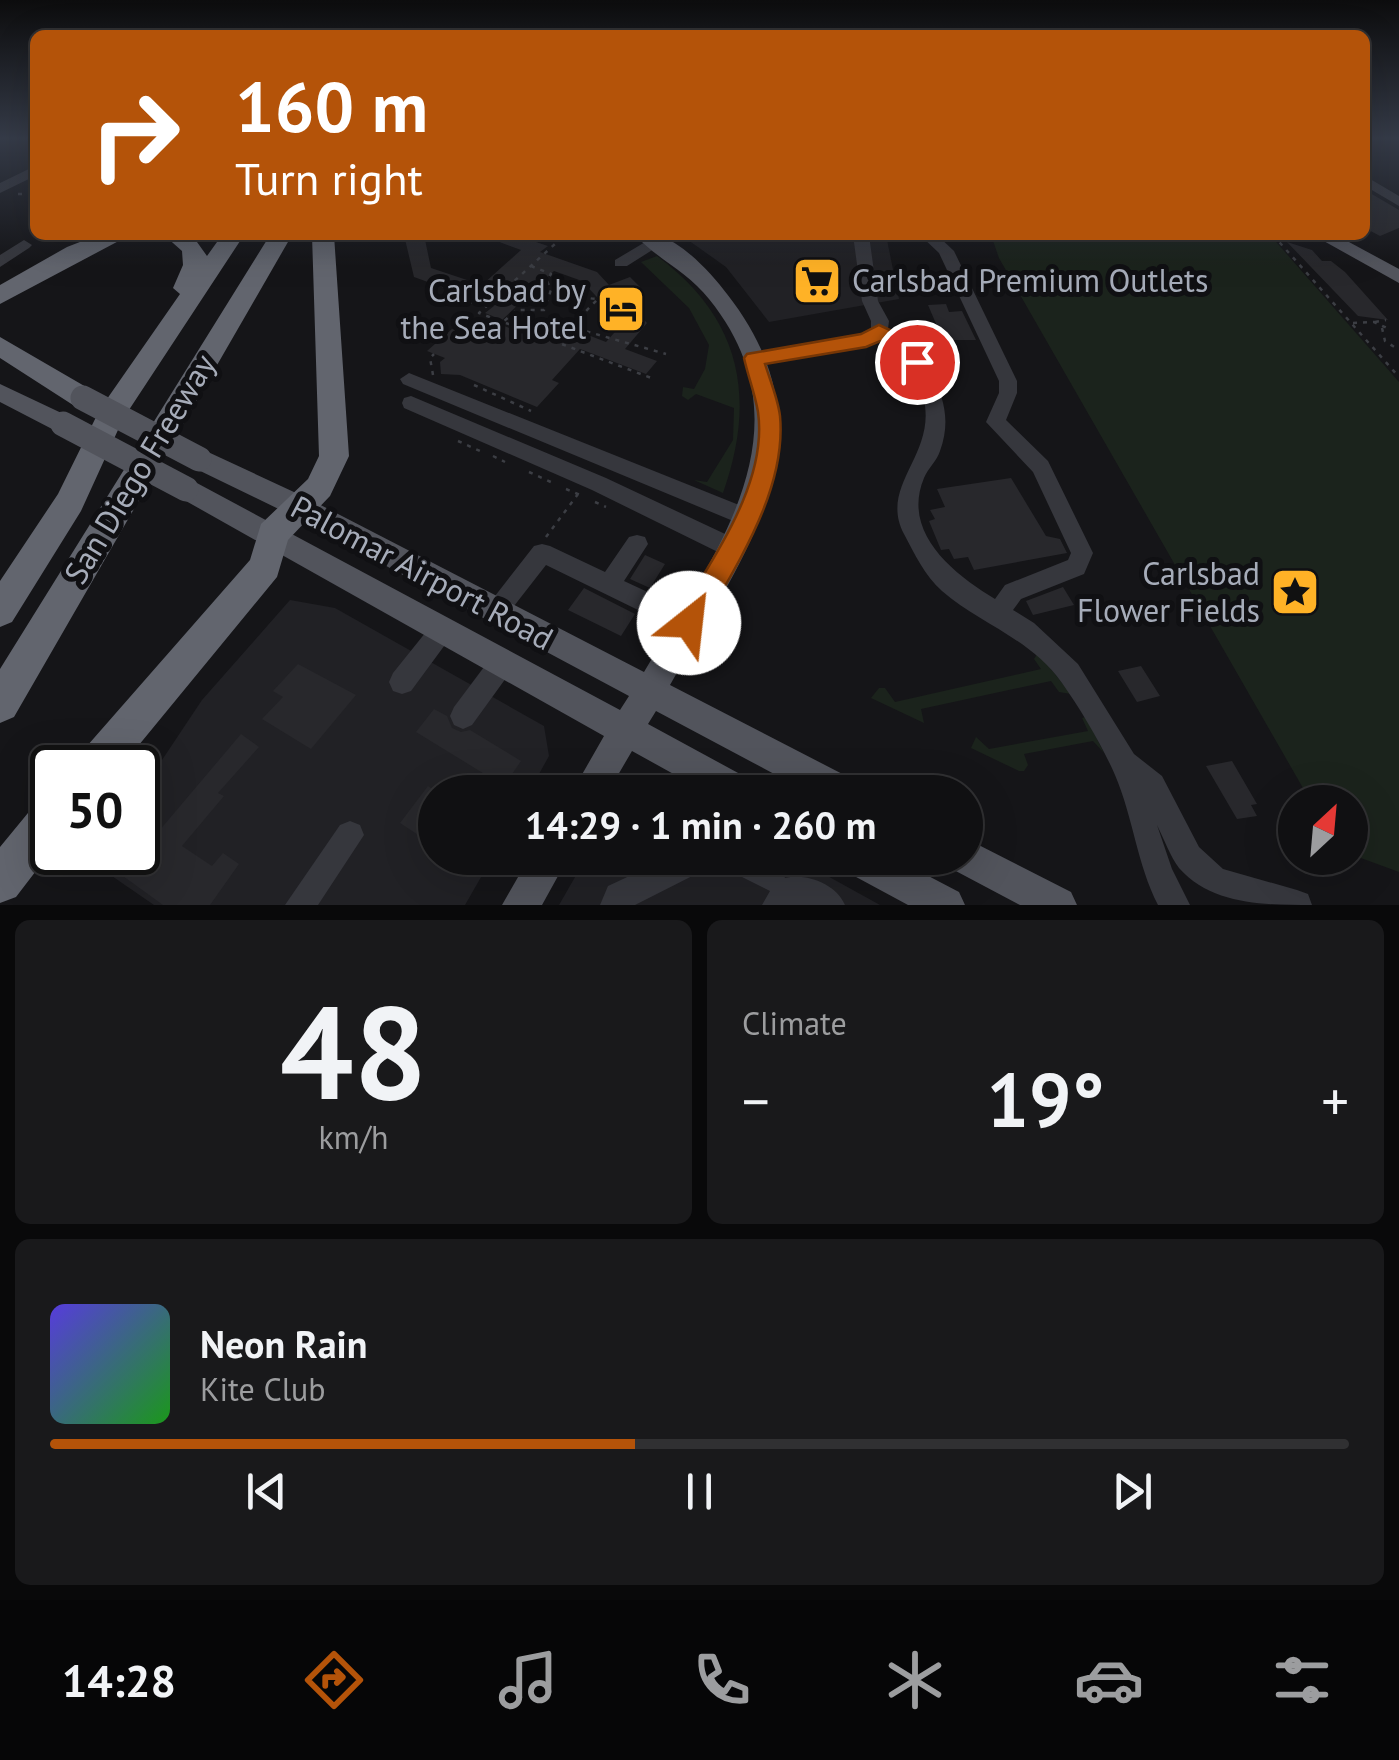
<!DOCTYPE html>
<meta charset="utf-8">
<style>
:root{--surface:#101012;--page:#19191b;--text:#f1f3f6;--muted:#9c9d9f;--line:#303032;--accent:#b45309}
body{margin:0;font-family:"PT Sans",sans-serif;background:var(--page);color:var(--text);height:100vh;display:flex;flex-direction:column;font-size:38px;white-space:nowrap}
*{box-sizing:border-box;margin:0}
p{font-size:32px;color:var(--muted)}
.icon{flex:none;width:55px;height:55px;fill:none;stroke:currentColor;stroke-width:2;stroke-linecap:round;stroke-linejoin:round}
.map{position:relative;height:905px;overflow:hidden}
.details{display:flex;flex-direction:column;gap:15px;padding:15px;background:#09090a;flex:1}
.details>*{flex:none}
.guide{position:absolute;left:30px;top:30px;width:1340px;height:210px;border-radius:15px;box-shadow:0 10px 40px #0002,0 0 0 2px var(--line);background:#b45309;color:#fff;overflow:hidden}
.needle{width:65px;rotate:26deg}
.tools{position:absolute;left:1278px;top:785px;display:grid;gap:20px}
.tools a{display:grid;place-items:center;width:90px;height:90px;border-radius:50%;background:var(--surface);box-shadow:0 10px 40px #0002,0 0 0 2px var(--line);font-size:50px}
.speed{position:absolute;left:30px;top:745px;display:flex;gap:20px;font-size:50px;font-weight:700;text-align:center}
.speed>*{display:grid;place-content:center;width:130px;height:130px;border-radius:50%;background:var(--surface);box-shadow:0 10px 40px #0002,0 0 0 2px var(--line);line-height:1}
.speed .limit{border:5px solid #111;border-radius:15px;background:#fff;color:#111}
.pin{position:absolute;display:grid;place-items:center;width:85px;height:85px;color:#fff;margin:-42px;border:5px solid #fff;border-radius:50%;box-shadow:0 2px 10px #0007}
.me{position:absolute;width:110px;margin:-55px;rotate:29deg;stroke-linejoin:round;filter:drop-shadow(0 0 8px #0008)}
.turn{display:flex;align-items:center;gap:35px;height:210px;padding:0 40px;font-size:45px}
.turn .icon{width:130px;height:130px;stroke-width:2.5}
.turn b{display:block;font-size:70px;line-height:85px}
.big{font-size:75px;font-weight:700;line-height:1.1}
.details .tile{flex:1;display:flex;flex-direction:column;justify-content:center;gap:15px;min-width:0;padding:0 35px;border-radius:15px;background:var(--page)}
.details .dial{align-items:center;gap:0}
.dial b{font-size:130px;line-height:1}
.song{display:flex;align-items:center;gap:30px}
.cover{width:120px;height:120px;border-radius:15px;background:linear-gradient(135deg,hsl(250 70% 55%),hsl(120 70% 35%))}
.played{height:10px;border-radius:5px;background:linear-gradient(90deg,var(--accent) 45%,var(--line) 45%)}
.keys{display:flex;justify-content:space-around;direction:ltr}
.heat{display:flex;justify-content:space-between;align-items:center;font-size:55px;direction:ltr}
.details .tiles{flex:1;display:grid;gap:15px;grid-template-columns:1fr 1fr}
.tile:last-child{grid-column:span 2}
.trip{position:absolute;left:418px;top:775px;width:565px;height:100px;border-radius:50px;background:var(--surface);box-shadow:0 10px 40px #0002,0 0 0 2px var(--line);font-weight:700;line-height:100px;text-align:center}
.menu{display:flex;height:160px;justify-content:space-around;align-items:center;background:#060607;color:var(--muted)}
.menu .icon{width:70px;height:70px}
.menu .selected{color:var(--accent)}
.menu b{font-size:45px;color:var(--text)}
.map>svg:first-child{display:block}
.built{fill:#212125}
.green{fill:#1b231c}
.building{fill:#28282c}
.lines{fill:none;stroke-linecap:round;stroke-linejoin:round}
.path{stroke:#3c3e44;stroke-width:2.5;stroke-dasharray:4 6;stroke-linecap:butt}
.minor{fill:#36373d;fill-rule:evenodd}
.major{fill:#52545c;fill-rule:evenodd}
.highway{fill:#62656e;fill-rule:evenodd}
.major-bridge{stroke:#52545c;stroke-width:25}
.route{fill:#b45309;stroke:#753606;stroke-width:2.5}
.labels{text-anchor:middle;stroke-width:10;stroke-linejoin:round;paint-order:stroke}
.poi-label{font-size:32px;fill:#a6acb9;stroke:#101013;text-anchor:end}
.street-label{font-size:32px;fill:#a6acb9;stroke:#101013}
</style>
<div class="map">
<svg width="1399" height="905" viewBox="0 0 1399 905">
<rect width="100%" height="100%" fill="#151518"/>
<path class="built" d="M 681,235 L 886,235 L 899,299 L 769,322 L 726,267 Z
M 290,600 L 335,608 L 544,726 L 549,756 L 529,792 L 435,792 L 435,858 L 492,858 L 465,905 L 154,905 L 93,863 L 100,853 L 138,852 L 138,796 L 202,700 Z
M 586,858 L 795,858 L 880,905 L 559,905 Z"/>
<path class="green" d="M 991,235 L 1270,235 L 1399,382 L 1399,872 L 1350,854 L 1350,802 L 1311,802 L 999,258 Z
M 657,256 C 741,318 757,397 723,493 L 694,480 L 707,482 L 733,440 L 734,408 L 696,394 L 688,400 L 682,396 L 683,387 L 694,389 L 705,369 L 709,345 L 689,308 L 641,262 Z
M 1038,653 L 1071,694 L 1059,692 L 1051,681 L 921,709 L 924,723 L 871,698 L 879,688 L 885,688 L 895,702 L 1041,669 L 1034,659 Z
M 1086,717 L 1104,753 L 1093,741 L 1024,754 L 1028,765 L 1024,771 L 1019,771 L 971,748 L 976,737 L 989,749 L 1088,731 L 1082,718 Z"/>
<path class="building" d="M 1365,190 L 1399,210 L 1399,228 L 1380,236 L 1365,228 Z
M 404,235 L 424,235 L 431,268 L 482,285 L 521,250 L 481,235 L 515,235 L 548,246 L 540,252 L 597,272 L 609,285 L 630,277 L 640,287 L 620,295 L 647,323 L 625,349 L 657,361 L 646,374 L 580,349 L 552,380 L 559,383 L 537,407 L 460,375 L 441,374 L 440,362 L 445,358 L 427,351 L 452,329 L 474,337 L 491,321 L 541,340 L 557,323 L 606,342 L 622,324 L 582,281 L 554,271 L 502,320 L 485,313 L 494,306 L 414,277 Z
M 1287,242 L 1312,250 L 1322,261 L 1331,261 L 1345,272 L 1388,320 L 1358,316 Z
M 946,304 L 949,312 L 962,311 L 976,340 L 943,340 L 928,305 Z
M 1011,478 L 1046,536 L 1060,539 L 1067,553 L 974,570 L 968,557 L 954,559 L 949,549 L 941,550 L 929,521 L 935,519 L 930,510 L 945,507 L 937,489 Z
M 645,555 L 665,564 L 650,588 L 630,579 Z
M 1063,587 L 1074,605 L 1033,615 L 1026,601 Z
M 584,588 L 635,614 L 621,636 L 568,610 Z
M 298,664 L 356,695 L 311,749 L 262,719 L 283,697 L 273,691 Z
M 1141,666 L 1160,696 L 1137,702 L 1118,671 Z
M 434,709 L 447,716 L 452,728 L 461,732 L 470,730 L 521,761 L 504,786 L 416,732 Z
M 241,734 L 259,747 L 218,793 L 224,796 L 182,846 L 212,866 L 223,853 L 239,864 L 210,905 L 163,905 L 123,876 L 145,850 L 138,843 L 152,827 L 159,831 Z
M 1232,761 L 1257,804 L 1251,805 L 1257,816 L 1237,819 L 1206,766 Z
M 428,786 L 435,791 L 435,834 L 429,842 L 400,823 Z"/>
<g class="lines">
<path class="path" d="M 18,194 L 25,194
M 1273,235 L 1399,377
M 531,266 L 551,274 L 547,281 L 551,290 L 544,310 L 517,310 L 503,322 L 479,313 L 555,244
M 552,289 C 570,289 581,299 598,299 L 579,318 L 585,331 L 666,354
M 470,302 L 486,305
M 1375,322 L 1386,320
M 506,323 L 654,379
M 1353,323 L 1374,322 L 1389,329
M 1382,328 L 1385,341 L 1399,350
M 433,375 L 430,358 L 434,354
M 474,385 L 531,411
M 458,441 L 480,451
M 493,456 L 505,462
M 529,472 L 553,483
M 566,489 L 580,495
M 595,502 L 606,507
M 546,537 L 578,494"/>
<path class="minor" d="M 35,166 L 35,176 L 0,193 L 0,183 Z
M 1365,176 L 1399,196 L 1399,206 L 1365,186 Z
M 657,235 L 676,235 L 627,266 L 615,266 L 615,260 Z
M 853,235 L 869,235 L 878,301 L 889,321 L 888,329 C 914,341 916,346 930,370 C 944,397 951,421 940,451 C 937,461 928,468 924,478 C 901,533 954,574 995,599 L 1005,585 L 1068,560 L 1071,553 L 1033,472 L 986,422 L 999,393 L 999,381 L 939,253 L 920,235 L 937,235 L 954,251 L 1017,381 L 1017,393 L 1006,420 L 1048,461 L 1093,553 L 1084,574 L 1021,599 L 1013,610 L 1034,623 L 1078,664 L 1134,754 L 1162,776 L 1199,847 L 1223,869 L 1297,890 L 1308,894 L 1312,905 C 1264,905 1212,905 1179,868 C 1170,856 1164,839 1157,825 L 1172,869 L 1190,905 L 1158,905 C 1137,864 1133,817 1115,775 C 1102,745 1081,710 1062,683 C 1030,638 980,624 942,591 C 925,576 914,553 904,534 C 875,479 953,448 915,376 C 903,355 902,350 880,339 L 866,346 L 754,364 L 748,362 L 745,358 L 754,352 L 861,335 L 871,329 L 871,321 L 862,301 Z
M 24,240 L 32,245 L 29,248 L 0,267 L 0,255 Z
M 409,373 L 754,511 L 757,517 L 754,523 L 746,526 L 738,523 L 403,384 L 400,379 Z
M 411,396 L 606,478 L 740,541 L 743,548 L 740,555 L 732,557 L 724,555 L 592,490 L 404,408 L 402,403 L 404,398 Z
M 637,535 L 645,537 L 648,544 L 624,581 L 697,615 L 701,623 L 697,631 L 689,634 L 681,631 L 546,565 L 504,619 L 496,623 L 488,619 L 484,612 L 488,605 L 534,546 L 542,544 L 550,546 L 605,572 L 629,537 Z
M 442,619 L 450,622 L 454,630 L 450,638 L 411,691 L 402,694 L 393,691 L 389,682 L 393,673 L 434,622 Z
M 502,651 L 511,655 L 514,663 L 511,671 L 472,725 L 463,729 L 454,725 L 450,716 L 454,707 L 493,655 Z
M 350,821 L 360,825 L 364,835 L 318,905 L 285,905 L 340,825 Z
M 507,858 L 547,858 L 557,871 L 552,881 L 542,886 L 511,868 Z
M 668,858 L 712,858 L 708,868 L 635,905 L 600,905 L 608,886 Z
M 720,858 L 763,858 L 781,867 L 785,878 C 807,873 836,884 845,905 L 762,905 L 770,891 L 724,868 Z"/>
<path class="major" d="M 635,235 C 641,235 651,233 657,235 C 683,242 712,274 727,294 C 839,437 744,554 670,685 L 854,780 L 859,792 L 808,792 L 656,711 L 648,724 L 751,780 L 756,792 L 706,792 L 632,751 L 608,792 L 572,792 L 604,736 L 177,496 L 173,489 L 177,482 L 186,479 L 195,482 L 620,710 L 629,696 L 291,515 L 190,466 L 186,459 L 190,452 L 208,452 L 309,499 L 644,672 C 714,556 814,429 709,299 C 688,272 657,259 635,235 Z
M 1313,235 L 1336,235 L 1399,269 L 1399,283 Z
M 0,384 L 72,418 L 75,424 L 72,430 L 54,430 L 0,402 Z
M 965,838 L 1071,892 L 1077,905 L 1020,905 L 952,869 L 948,858 L 965,858 Z
M 529,858 L 568,858 L 542,905 L 502,905 Z
M 840,858 L 894,858 L 959,892 L 965,905 L 908,905 L 845,871 Z"/>
<path class="highway" d="M 98,235 L 130,235 L 0,304 L 0,285 L 67,247 Z
M 164,235 L 192,235 L 207,256 L 222,235 L 244,235 L 123,419 L 81,511 L 12,622 L 0,627 L 0,581 L 58,494 L 100,409 L 180,294 L 173,288 L 183,265 L 182,251 Z
M 270,235 L 292,235 L 14,717 L 0,723 L 0,669 Z
M 312,235 L 334,235 L 349,456 L 330,496 L 288,540 L 277,577 L 120,768 L 74,768 L 80,754 L 250,560 L 261,524 L 308,479 L 319,456 Z
M 0,337 L 93,391 L 97,398 L 93,405 L 73,405 L 0,358 Z
M 52,796 L 52,850 L 16,897 L 0,903 L 0,847 L 37,802 Z"/>
<path class="major-bridge" d="M 83,398 L 199,459
M 63,424 L 186,489"/>
</g>
<linearGradient id="sky" x2="0" y2="1"><stop stop-color="#0c0c0d"/><stop offset="0.52" stop-color="#353b48"/><stop offset="1" stop-color="#353b48" stop-opacity="0"/></linearGradient>
<rect width="1399" height="266" fill="url(#sky)"/>
<path class="route" d="M 879,325 L 914,341 L 927,362 L 924,367 L 910,367 L 900,350 L 880,341 L 866,347 L 765,364 C 770,380 778,399 780,416 C 787,492 734,568 699,632 L 689,635 L 680,632 L 676,623 L 680,614 C 713,557 768,483 758,412 C 755,394 748,376 744,358 L 747,354 L 861,334 Z"/>
<defs>
<g id="supermarket-square" transform="scale(2.5)"><rect x="-9" y="-9" width="18" height="18" rx="4" fill="#ffb226" stroke="#101013"/><path d="M-6-5.5h2.5l.6 2H6L4.5 2H-2.5L-4.4-4H-6ZM-1.5 3.2a1.3 1.3 0 1 0 .1 0ZM3 3.2a1.3 1.3 0 1 0 .1 0Z" fill="#111"/></g>
<g id="hotel-square" transform="scale(2.5)"><rect x="-9" y="-9" width="18" height="18" rx="4" fill="#ffb226" stroke="#101013"/><path d="M-6-4.5h1.5V1H6V5H4.5V3h-9V5H-6ZM-4 0a1.8 1.8 0 1 1 3.6 0ZM.5 0V-2.5h3Q6-2.5 6 0Z" fill="#111"/></g>
<g id="sight-square" transform="scale(2.5)"><rect x="-9" y="-9" width="18" height="18" rx="4" fill="#ffb226" stroke="#101013"/><path d="M0-6L1.8-2.2L6-1.7L2.9 1.2L3.7 5.4L0 3.3L-3.7 5.4L-2.9 1.2L-6-1.7L-1.8-2.2Z" fill="#111"/></g>
</defs>
<g fill-rule="evenodd">
<use href="#supermarket-square" x="817" y="281"/>
<use href="#hotel-square" x="621" y="309"/>
<use href="#sight-square" x="1295" y="592"/>
</g>
<g class="labels">
<g class="poi-label">
<text x="852" y="292" text-anchor="start">Carlsbad Premium Outlets</text>
<text x="586" y="302">Carlsbad by<tspan x="586" dy="37">the Sea Hotel</tspan></text>
<text x="1260" y="585">Carlsbad<tspan x="1260" dy="37">Flower Fields</tspan></text>
</g>
<g class="street-label">
<text transform="translate(140 469) rotate(-59)" y="11">San Diego Freeway</text>
<text transform="translate(422 573) rotate(28)" y="11">Palomar Airport Road</text>
</g>
</g>
</svg>
<div class="tools">
<a><svg class="needle" viewBox="-14 -14 28 28"><path d="M0-13l5 13h-10z" fill="#e53935"/><path d="M0 13l5-13h-10z" fill="#9c9d9f"/></svg></a>
</div>
<div class="speed"><div class="limit">50</div></div>
<div class="pin" style="left:917px;top:362px;background:#d93025"><svg class="icon" aria-label="arrive" viewBox="0 0 24 24"><path d="M6 21V4h12l-3 4 3 4H6"/></svg></div>
<svg class="me" style="left:689px;top:623px" viewBox="-20 -20 40 40"><circle r="19" fill="#fff"/><path d="M0-13L10 11 0 6-10 11z" fill="#b45309"/></svg>
<div class="trip">14:29 · 1 min · 260 m</div>
<div class="guide">
<div class="turn"><svg class="icon" aria-label="right" viewBox="0 0 24 24"><path d="M7 20v-9h11M14 6l5 5-5 5"/></svg><div><b>160 m</b>Turn right</div></div>
</div>
</div>
<section class="details">
<div class="tiles">
<div class="tile dial"><b>48</b><p>km/h</p></div>
<div class="tile"><p>Climate</p>
<div class="heat"><a>−</a><b class="big">19°</b><a>+</a></div>
</div>
<div class="tile">
<div class="song"><i class="cover"></i><div><b>Neon Rain</b><p>Kite Club</p></div></div>
<div class="played"></div>
<div class="keys"><svg class="icon" aria-label="previous" viewBox="0 0 24 24"><path d="M18 5L8 12l10 7zM5 5v14"/></svg><svg class="icon" aria-label="pause" viewBox="0 0 24 24"><path d="M8 5v14M16 5v14"/></svg><svg class="icon" aria-label="next" viewBox="0 0 24 24"><path d="M6 5l10 7-10 7zM19 5v14"/></svg></div>
</div>
</div>
</section>
<nav class="menu">
<b>14:28</b>
<svg class="icon selected" aria-label="directions" viewBox="0 0 24 24"><path d="M12 3l9 9-9 9-9-9zM9 14v-3h6M13 9l2 2-2 2"/></svg>
<svg class="icon" aria-label="music" viewBox="0 0 24 24"><path d="M9 18V5l10-2v13"/><circle cx="6" cy="18" r="3"/><circle cx="16" cy="16" r="3"/></svg>
<svg class="icon" aria-label="phone" viewBox="0 0 24 24"><path d="M5 4h4l2 5-3 2q2 4 5 5l2-3 5 2v4C11 20 4 13 5 4z"/></svg>
<svg class="icon" aria-label="climate" viewBox="0 0 24 24"><path d="M12 3v18M4 7l16 10M4 17L20 7"/></svg>
<svg class="icon" aria-label="car" viewBox="0 0 24 24"><path d="M5 17H2v-5l4-1 3-4h7l3 4 3 1v5h-3M9 17h6M6 11h13"/><circle cx="7" cy="17" r="2"/><circle cx="17" cy="17" r="2"/></svg>
<svg class="icon" aria-label="filters" viewBox="0 0 24 24"><path d="M4 7h16M4 17h16"/><circle cx="9" cy="7" r="2"/><circle cx="15" cy="17" r="2"/></svg>
</nav>
